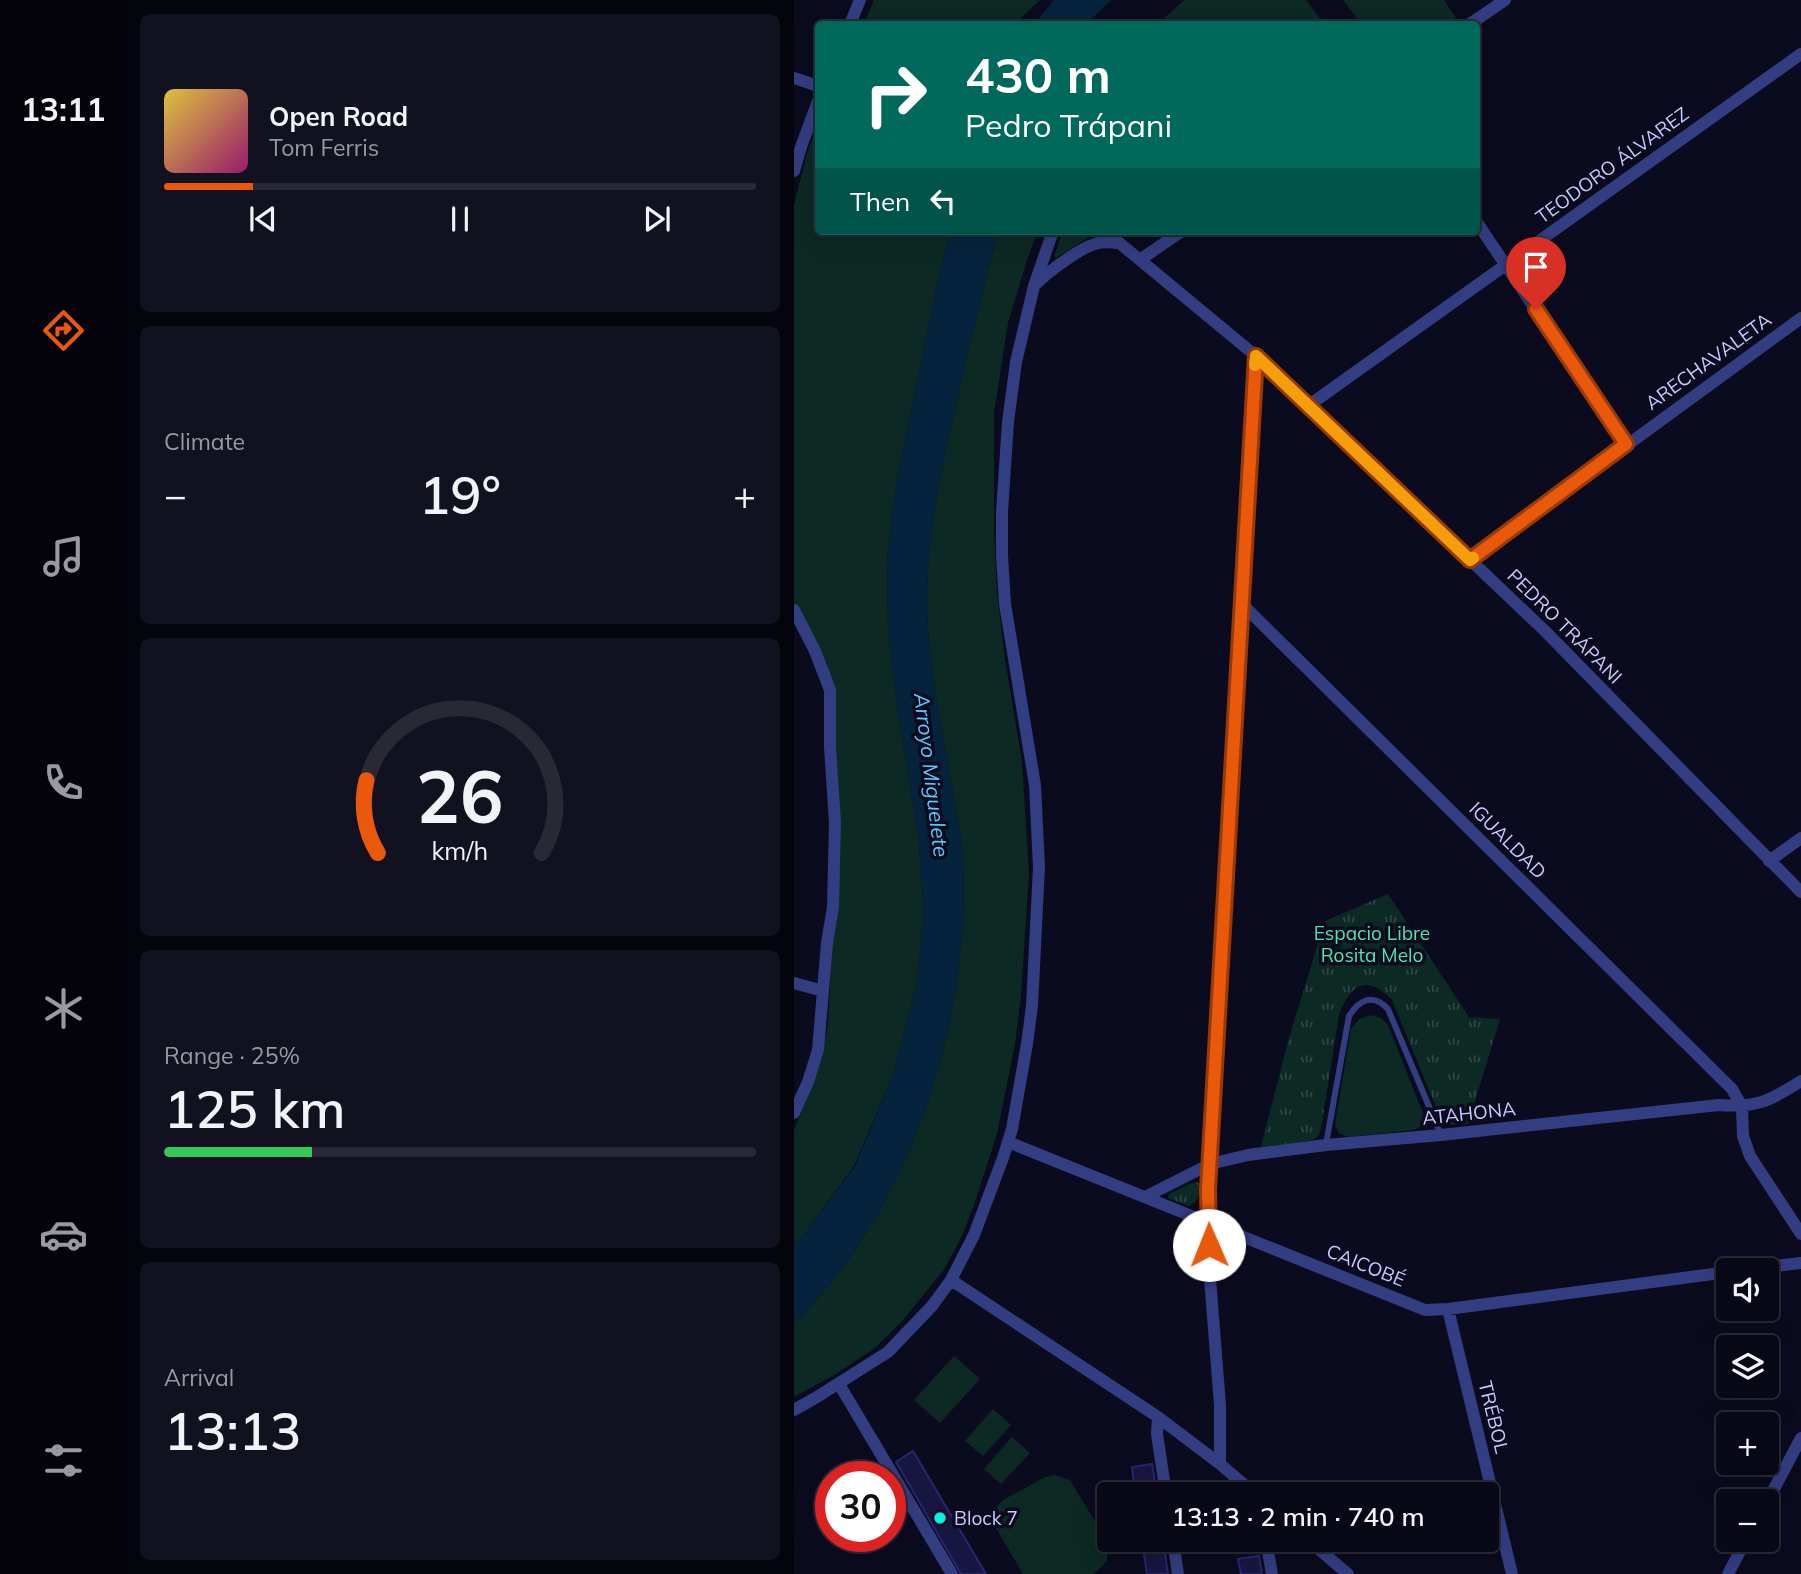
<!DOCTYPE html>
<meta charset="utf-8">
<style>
:root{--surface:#080817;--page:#111120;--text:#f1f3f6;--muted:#989aa1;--line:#292936;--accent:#ea580c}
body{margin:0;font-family:Mulish,sans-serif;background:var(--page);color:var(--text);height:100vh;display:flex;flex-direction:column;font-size:26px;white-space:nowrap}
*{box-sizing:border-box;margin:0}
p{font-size:23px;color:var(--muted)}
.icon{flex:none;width:38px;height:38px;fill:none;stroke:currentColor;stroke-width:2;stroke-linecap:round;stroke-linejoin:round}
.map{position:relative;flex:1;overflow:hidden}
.drawer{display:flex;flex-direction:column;gap:14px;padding:14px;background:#04040d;width:668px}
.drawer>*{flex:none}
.banner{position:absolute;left:21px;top:21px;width:665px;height:214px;border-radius:7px;box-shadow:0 7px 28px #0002,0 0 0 2px var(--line);background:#00695c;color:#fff;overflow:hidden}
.controls{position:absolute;left:922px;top:1258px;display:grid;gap:14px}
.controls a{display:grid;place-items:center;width:63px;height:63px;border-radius:7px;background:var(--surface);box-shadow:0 7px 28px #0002,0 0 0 2px var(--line);font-size:35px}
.speed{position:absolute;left:21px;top:1461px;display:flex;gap:14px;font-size:35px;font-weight:700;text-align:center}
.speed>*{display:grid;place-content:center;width:91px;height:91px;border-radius:50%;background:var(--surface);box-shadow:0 7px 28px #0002,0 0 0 2px var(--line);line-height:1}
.speed .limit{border:10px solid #d22;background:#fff;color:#111}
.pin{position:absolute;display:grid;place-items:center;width:60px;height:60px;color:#fff;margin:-72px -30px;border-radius:50% 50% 50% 0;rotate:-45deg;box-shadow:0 0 7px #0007}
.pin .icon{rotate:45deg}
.me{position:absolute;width:77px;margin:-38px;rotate:359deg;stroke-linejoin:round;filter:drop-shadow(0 0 5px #0008)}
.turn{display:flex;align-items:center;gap:24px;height:147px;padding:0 35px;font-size:32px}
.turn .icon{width:91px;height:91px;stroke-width:2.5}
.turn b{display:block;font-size:49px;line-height:60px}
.then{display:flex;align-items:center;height:66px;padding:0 35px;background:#0003;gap:14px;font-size:26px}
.big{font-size:52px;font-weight:600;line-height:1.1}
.drawer .widget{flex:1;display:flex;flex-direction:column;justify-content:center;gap:10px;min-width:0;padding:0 24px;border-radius:10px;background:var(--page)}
.drawer .dial{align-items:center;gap:0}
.dial svg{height:182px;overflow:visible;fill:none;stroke:var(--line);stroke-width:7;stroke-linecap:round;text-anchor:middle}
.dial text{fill:var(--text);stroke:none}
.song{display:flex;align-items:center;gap:21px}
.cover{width:84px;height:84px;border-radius:10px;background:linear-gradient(135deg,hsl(50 70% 55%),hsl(320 70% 35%))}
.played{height:7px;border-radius:4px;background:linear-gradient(90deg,var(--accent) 15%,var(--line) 15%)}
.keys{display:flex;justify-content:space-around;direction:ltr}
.heat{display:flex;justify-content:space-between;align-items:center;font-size:38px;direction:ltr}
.charge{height:10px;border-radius:5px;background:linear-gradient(90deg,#34c759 25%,var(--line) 0)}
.trip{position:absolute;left:303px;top:1482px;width:402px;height:70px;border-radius:7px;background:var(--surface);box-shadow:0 7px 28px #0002,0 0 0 2px var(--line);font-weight:600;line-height:70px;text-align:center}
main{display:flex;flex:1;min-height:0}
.tab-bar{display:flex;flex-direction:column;width:126px;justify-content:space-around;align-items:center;background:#030309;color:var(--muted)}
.tab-bar .icon{width:49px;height:49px}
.tab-bar .selected{color:var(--accent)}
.tab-bar b{font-size:32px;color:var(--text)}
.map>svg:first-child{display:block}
.green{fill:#0d2924}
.park{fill:url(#park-tufts)}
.water{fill:#06233d}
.building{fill:#171641;stroke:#28266f;stroke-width:2}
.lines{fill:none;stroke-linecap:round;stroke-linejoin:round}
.service{stroke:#333d81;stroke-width:6}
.minor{stroke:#333d81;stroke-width:12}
.route-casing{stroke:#983908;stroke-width:18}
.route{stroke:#ea580c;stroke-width:12}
.slow{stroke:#f59e0b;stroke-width:12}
.poi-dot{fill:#00f4e3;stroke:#0b0b1f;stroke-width:2.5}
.labels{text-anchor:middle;stroke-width:7;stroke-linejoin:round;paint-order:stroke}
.street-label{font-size:19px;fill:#c9cbff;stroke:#0b0b1f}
.park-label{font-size:19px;fill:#4ee6a6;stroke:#0b0b1f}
.poi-label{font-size:19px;fill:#c9cbff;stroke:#0b0b1f;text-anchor:start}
.water-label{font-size:21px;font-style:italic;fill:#57cdff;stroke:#0b0b1f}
</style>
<main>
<nav class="tab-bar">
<b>13:11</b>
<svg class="icon selected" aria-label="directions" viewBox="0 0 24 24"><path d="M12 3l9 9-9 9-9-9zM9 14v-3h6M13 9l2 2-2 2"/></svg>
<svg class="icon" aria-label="music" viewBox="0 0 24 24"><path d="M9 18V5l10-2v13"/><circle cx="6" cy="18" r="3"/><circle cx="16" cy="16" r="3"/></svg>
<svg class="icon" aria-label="phone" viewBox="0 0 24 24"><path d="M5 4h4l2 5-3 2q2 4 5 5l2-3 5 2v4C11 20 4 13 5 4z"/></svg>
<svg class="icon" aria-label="climate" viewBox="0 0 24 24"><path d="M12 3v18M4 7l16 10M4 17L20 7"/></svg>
<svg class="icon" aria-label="car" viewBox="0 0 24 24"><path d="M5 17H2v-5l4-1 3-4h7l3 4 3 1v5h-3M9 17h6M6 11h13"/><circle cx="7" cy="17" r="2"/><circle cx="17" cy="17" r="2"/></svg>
<svg class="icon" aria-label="filters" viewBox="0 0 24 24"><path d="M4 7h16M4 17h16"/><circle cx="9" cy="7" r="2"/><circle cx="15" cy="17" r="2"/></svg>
</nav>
<section class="drawer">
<div class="widget">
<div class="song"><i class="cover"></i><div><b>Open Road</b><p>Tom Ferris</p></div></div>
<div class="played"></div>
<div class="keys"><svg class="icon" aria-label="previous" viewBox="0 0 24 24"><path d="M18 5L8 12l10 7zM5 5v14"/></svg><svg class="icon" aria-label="pause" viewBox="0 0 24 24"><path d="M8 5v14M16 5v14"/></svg><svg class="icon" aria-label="next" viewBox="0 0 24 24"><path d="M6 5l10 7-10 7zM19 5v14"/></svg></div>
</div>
<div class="widget"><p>Climate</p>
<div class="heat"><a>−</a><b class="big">19°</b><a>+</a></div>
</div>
<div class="widget dial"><svg viewBox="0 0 100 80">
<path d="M14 69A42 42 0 1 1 86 69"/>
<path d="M14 69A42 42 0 0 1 9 37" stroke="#ea580c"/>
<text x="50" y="56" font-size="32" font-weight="700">26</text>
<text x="50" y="72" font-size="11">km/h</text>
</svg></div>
<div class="widget"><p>Range · 25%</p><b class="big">125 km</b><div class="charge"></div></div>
<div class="widget"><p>Arrival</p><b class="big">13:13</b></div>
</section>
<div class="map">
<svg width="1007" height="1574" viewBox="0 0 1007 1574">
<defs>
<pattern id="park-tufts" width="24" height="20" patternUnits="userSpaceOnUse" patternTransform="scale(1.75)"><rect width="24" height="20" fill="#0d2924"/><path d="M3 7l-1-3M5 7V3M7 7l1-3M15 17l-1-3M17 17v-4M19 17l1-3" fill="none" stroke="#2f4745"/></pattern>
</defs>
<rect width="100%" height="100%" fill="#0b0b1f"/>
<path class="green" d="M 80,0 L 246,0 L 229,16 L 224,24 L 70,24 Z
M 390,0 L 512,0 L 528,21 L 524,24 L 364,24 Z
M 549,0 L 650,0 L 662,18 L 653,24 L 567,24 Z
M 24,124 L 24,231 L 156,231 L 144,281 L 102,484 L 93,560 L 94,629 L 103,707 L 124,833 L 130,911 L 122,987 L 99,1075 L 60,1166 L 4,1243 L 0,1246 L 0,1130 L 19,1084 L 29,1054 L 34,1024 L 38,942 L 33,667 L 0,601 L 0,205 L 14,150 Z
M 204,231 L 244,231 L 233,260 L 214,323 L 200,413 L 200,527 L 203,592 L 211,659 L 228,762 L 235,874 L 227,996 L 221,1044 L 203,1134 L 180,1205 L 167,1238 L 149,1271 L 109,1320 L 81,1348 L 42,1374 L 0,1397 L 0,1323 C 118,1210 181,1009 168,848 C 166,827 161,806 158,786 C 147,722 132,657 133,592 C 134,530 147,470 161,410 C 174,350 189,290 204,231 Z
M 269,231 L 295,231 L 295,237 L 262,258 L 260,256 Z
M 577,1015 L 587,1018 L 594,1025 L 630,1116 C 629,1123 627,1127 620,1130 L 554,1137 L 545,1133 L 541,1124 L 557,1029 L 565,1019 Z
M 160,1356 L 186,1379 L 146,1423 L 120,1400 Z
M 199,1409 L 217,1425 L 189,1456 L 171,1441 Z
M 218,1437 L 236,1453 L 207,1484 L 190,1469 Z
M 260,1475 L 276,1480 L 314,1543 L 313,1560 L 308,1567 L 299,1574 L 229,1574 L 199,1523 L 202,1508 L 209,1500 L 251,1477 Z"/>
<path class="park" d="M 594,894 L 675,1017 L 706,1019 L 674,1124 L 656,1125 L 646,1117 L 598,1000 C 572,974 557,984 545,1015 L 527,1129 C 525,1134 525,1136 521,1139 C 512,1144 479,1145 467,1147 L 494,1041 L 531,921 Z
M 403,1182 L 406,1185 C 406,1195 404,1202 395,1206 L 374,1198 L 375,1194 L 398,1183 Z"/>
<path class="water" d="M 260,0 L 317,0 L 292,24 L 240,24 Z
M 156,231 L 204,231 C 189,290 174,350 161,410 C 147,470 134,530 133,592 C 132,657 147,722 158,786 C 161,806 166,827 168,848 C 181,1009 118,1210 0,1323 L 0,1246 L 4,1243 L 61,1166 L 99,1075 L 122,987 L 130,911 L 124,833 L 103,707 L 94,629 L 93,560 L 102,484 L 144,281 Z"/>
<path class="building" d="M 119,1451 L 192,1574 L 167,1574 L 102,1462 Z
M 358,1464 L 363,1494 L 341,1494 L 338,1467 Z
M 348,1540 L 369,1540 L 374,1574 L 353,1574 Z
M 465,1556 L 468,1574 L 447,1574 L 444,1559 Z"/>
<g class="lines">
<path class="service" d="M 532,1144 L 555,1016 C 566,999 579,993 594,1009 L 647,1135"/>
<path class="minor" d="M 56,24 L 66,0
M 676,24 L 711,0
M 0,78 L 24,86
M 0,171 L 7,147 L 24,101
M 682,221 L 832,444
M 311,231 L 462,356 L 751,631 L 1007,892
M 347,259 L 388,231
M 243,283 C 254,272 286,248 301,244 C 308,241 316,242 324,243
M 514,406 L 1007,54
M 676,560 L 1007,318
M 448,604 L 938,1089 L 948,1107 L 949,1136 L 956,1156 L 1007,1234
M 0,610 L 21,651 L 36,690 L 36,747 L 41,822 L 39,907 L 33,943 L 24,1050 L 14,1082 L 0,1113
M 975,861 L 1007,838
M 0,983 L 29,991
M 214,1142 L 631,1310 L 654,1309 L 934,1272
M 351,1197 L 416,1164 L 454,1155 L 532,1145 L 647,1135 L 925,1105 C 963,1108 976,1101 1007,1081
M 946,1270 L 1007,1263
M 157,1280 L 364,1417 L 426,1464 L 461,1494
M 654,1309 L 718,1574
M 45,1384 L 158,1574
M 0,1410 L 23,1397 L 94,1352 L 138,1306 L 157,1280 L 180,1235 L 209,1158 L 218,1129 L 233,1044 L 238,1006 L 245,867 L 241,785 L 211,604 L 208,555 L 208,512 L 214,422 L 222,362 L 240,286 L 259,231
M 364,1417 L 363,1434 L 372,1494
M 426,1464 L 426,1405 L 415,1266 L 414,1189 L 462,356
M 973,1502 L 1007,1438
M 379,1540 L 384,1574
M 472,1540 L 478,1574
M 514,1540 L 554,1574
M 934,1574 L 952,1540"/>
</g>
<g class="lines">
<g class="route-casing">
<path id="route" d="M 415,1245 L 414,1189 L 462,356 L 676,560 L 832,444 L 742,309"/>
</g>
<use href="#route" class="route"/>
<path class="slow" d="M 461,365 L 462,356 L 676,560 L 679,558"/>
</g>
<circle class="poi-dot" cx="146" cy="1518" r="7"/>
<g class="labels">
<g class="street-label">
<text transform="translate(818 165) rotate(-36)" y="7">TEODORO ÁLVAREZ</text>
<text transform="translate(914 361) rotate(-36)" y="7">ARECHAVALETA</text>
<text transform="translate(771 626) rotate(45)" y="7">PEDRO TRÁPANI</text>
<text transform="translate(714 840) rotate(45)" y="7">IGUALDAD</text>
<text transform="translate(675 1113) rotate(-6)" y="7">ATAHONA</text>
<text transform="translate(572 1265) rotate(22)" y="7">CAICOBÉ</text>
<text transform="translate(700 1417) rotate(76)" y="7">TRÉBOL</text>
</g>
<g class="park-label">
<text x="578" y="940">Espacio Libre<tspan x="578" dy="22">Rosita Melo</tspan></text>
</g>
<g class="poi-label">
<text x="160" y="1525">Block 7</text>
</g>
<g class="water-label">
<text transform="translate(137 775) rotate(83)" y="7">Arroyo Miguelete</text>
</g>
</g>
</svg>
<div class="controls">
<a><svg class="icon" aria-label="sound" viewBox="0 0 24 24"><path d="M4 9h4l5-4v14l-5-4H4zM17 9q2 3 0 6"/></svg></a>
<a><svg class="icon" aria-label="layers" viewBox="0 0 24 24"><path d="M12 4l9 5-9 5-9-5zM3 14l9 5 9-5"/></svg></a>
<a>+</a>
<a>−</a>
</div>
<div class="speed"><div class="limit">30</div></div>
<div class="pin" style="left:742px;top:309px;background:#d93025"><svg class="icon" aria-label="arrive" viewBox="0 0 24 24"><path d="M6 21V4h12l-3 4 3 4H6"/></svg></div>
<svg class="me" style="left:415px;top:1245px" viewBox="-20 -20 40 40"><circle r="19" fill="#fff"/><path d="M0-13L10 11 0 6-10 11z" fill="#ea580c"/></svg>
<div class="trip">13:13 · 2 min · 740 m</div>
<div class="banner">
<div class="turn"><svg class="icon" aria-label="right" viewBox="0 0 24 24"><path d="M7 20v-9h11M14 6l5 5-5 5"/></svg><div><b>430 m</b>Pedro Trápani</div></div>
<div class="then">Then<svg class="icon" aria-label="left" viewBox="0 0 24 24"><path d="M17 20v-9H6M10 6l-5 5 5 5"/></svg></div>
</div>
</div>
</main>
